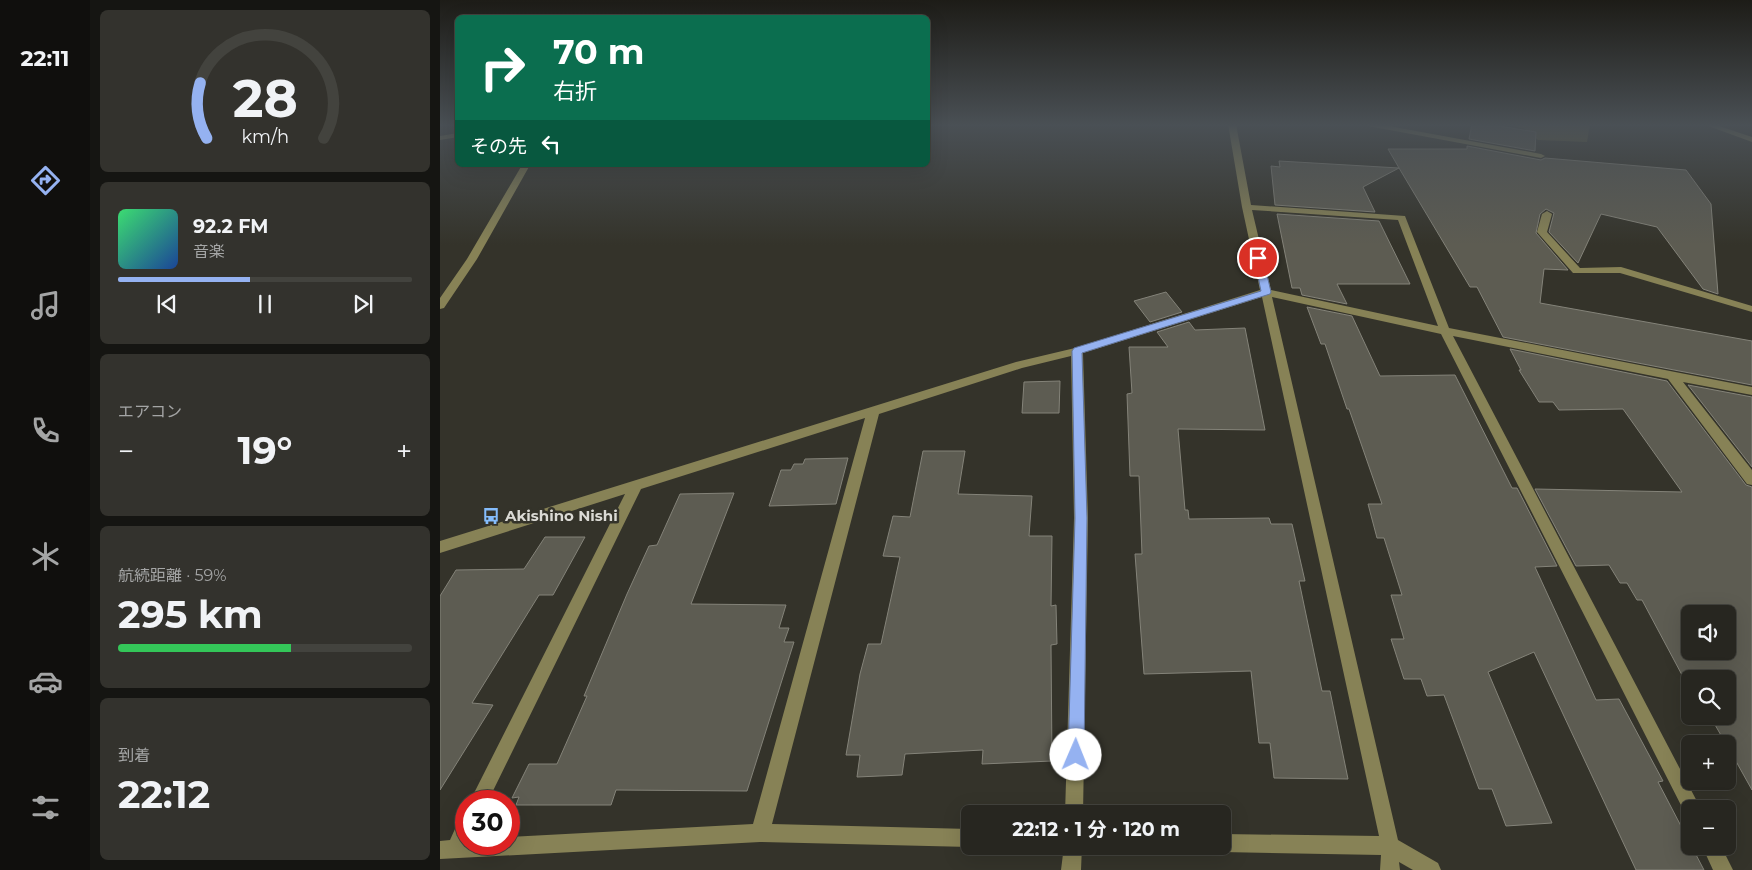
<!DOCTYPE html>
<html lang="ja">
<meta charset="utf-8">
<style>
:root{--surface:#272620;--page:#33322d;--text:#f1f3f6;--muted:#a4a5a5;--line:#43433e;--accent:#95b2f1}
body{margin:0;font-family:Montserrat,"Noto Sans JP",sans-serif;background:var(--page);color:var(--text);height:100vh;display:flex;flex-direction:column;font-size:19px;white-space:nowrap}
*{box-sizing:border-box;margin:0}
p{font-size:16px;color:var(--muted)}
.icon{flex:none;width:28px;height:28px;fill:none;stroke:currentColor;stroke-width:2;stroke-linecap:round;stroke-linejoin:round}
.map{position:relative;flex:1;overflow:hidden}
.drawer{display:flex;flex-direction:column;gap:10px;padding:10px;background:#151512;width:350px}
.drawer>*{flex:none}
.hud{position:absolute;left:15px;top:15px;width:475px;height:152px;border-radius:8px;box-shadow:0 5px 20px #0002,0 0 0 1px var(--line);background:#0b6e4f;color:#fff;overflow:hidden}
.buttons{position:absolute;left:1241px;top:605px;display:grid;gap:10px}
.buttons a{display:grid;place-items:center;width:55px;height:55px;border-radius:8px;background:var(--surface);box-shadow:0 5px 20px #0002,0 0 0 1px var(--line);font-size:25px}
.speed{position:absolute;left:15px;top:790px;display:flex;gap:10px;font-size:25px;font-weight:700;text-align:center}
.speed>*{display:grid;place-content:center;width:65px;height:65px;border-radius:50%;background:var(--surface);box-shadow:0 5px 20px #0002,0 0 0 1px var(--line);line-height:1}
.speed .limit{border:8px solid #d22;background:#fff;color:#111}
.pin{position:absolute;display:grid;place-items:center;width:42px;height:42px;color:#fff;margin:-21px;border:2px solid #fff;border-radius:50%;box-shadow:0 1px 5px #0007}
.me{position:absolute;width:55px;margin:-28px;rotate:1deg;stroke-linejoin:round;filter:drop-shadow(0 0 4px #0008)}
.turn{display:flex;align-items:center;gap:18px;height:105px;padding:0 15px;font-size:22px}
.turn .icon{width:65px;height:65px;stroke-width:2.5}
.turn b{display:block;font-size:35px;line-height:42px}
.then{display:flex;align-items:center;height:48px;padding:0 15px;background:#0003;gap:10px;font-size:19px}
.big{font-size:38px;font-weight:700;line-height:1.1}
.drawer .widget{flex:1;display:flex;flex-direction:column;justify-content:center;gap:8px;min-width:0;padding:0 18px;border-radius:8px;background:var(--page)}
.drawer .dial{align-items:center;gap:0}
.dial svg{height:130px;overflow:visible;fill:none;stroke:var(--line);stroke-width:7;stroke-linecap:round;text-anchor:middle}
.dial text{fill:var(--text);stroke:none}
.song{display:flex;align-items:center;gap:15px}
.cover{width:60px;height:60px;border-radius:8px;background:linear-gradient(135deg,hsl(140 70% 55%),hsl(220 70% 35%))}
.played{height:5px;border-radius:2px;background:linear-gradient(90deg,var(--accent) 45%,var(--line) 45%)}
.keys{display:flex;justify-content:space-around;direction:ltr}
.heat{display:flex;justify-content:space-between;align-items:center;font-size:28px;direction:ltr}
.charge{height:8px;border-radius:4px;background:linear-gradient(90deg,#34c759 59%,var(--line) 0)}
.trip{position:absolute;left:521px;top:805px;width:270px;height:50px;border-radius:8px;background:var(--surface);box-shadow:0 5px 20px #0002,0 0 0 1px var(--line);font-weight:700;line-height:50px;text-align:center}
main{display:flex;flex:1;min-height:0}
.menu{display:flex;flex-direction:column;width:90px;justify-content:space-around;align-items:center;background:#100f0d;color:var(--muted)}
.menu .icon{width:35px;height:35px}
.menu .on{color:var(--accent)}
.menu b{font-size:22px;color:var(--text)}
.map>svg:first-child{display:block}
.green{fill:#5e5a36}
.building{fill:#5d5c52;stroke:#848379;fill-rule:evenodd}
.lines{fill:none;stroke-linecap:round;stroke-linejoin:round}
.minor{fill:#878256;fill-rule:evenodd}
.route{fill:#95b2f1;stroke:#61749d}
.labels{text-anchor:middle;stroke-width:5;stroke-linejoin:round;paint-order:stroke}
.poi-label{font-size:15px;font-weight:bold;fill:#dbdad5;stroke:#34332a;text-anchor:start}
</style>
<main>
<nav class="menu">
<b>22:11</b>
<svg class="icon on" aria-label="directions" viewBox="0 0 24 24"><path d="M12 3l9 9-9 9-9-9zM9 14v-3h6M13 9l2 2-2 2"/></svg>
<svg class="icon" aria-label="music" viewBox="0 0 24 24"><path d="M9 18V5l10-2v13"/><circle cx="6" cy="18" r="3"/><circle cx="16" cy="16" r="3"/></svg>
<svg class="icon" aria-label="phone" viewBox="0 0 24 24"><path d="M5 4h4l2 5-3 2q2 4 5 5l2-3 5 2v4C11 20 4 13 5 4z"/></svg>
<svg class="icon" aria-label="climate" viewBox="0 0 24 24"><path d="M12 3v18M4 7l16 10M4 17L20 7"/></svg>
<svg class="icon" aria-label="car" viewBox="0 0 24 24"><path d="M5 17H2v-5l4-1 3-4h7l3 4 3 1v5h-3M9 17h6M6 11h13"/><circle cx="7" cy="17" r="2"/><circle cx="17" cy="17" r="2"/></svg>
<svg class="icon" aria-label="filters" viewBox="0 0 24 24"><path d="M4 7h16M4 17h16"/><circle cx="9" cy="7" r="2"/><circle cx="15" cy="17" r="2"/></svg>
</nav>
<section class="drawer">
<div class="widget dial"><svg viewBox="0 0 100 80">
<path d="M14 69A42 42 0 1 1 86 69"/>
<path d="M14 69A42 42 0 0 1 10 35" stroke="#95b2f1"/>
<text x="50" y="56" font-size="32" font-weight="700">28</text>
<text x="50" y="72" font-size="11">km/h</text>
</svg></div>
<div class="widget">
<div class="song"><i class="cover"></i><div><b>92.2 FM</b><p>音楽</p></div></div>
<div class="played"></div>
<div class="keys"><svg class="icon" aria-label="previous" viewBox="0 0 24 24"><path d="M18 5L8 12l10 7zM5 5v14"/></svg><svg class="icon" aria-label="pause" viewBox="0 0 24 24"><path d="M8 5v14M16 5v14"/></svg><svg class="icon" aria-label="next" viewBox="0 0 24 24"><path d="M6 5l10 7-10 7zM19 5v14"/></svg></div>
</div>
<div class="widget"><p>エアコン</p>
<div class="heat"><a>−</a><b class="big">19°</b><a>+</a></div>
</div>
<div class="widget"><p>航続距離 · 59%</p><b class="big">295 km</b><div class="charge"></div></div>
<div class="widget"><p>到着</p><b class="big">22:12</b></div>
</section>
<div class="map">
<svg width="1312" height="870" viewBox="0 0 1312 870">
<rect width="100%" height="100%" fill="#34332a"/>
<path class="green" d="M 1065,124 L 1150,124 L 1147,142 L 1098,140 L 1085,129 Z"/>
<path class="building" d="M 1032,124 L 1046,124 L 1096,132 L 1095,151 L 1029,139 Z
M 1027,146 L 1101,160 L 1105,158 L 1246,170 L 1271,204 L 1278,294 L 1263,289 L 1217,227 L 1161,214 L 1138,263 L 1109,232 L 1114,213 L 1106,209 L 1100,214 L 1096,233 L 1128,270 L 1104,269 L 1100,303 L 1312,341 L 1312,385 L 1063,337 L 1037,287 L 1030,287 L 959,168 L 923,187 L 935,212 L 835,205 L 831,166 L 840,167 L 839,161 L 959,168 L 948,149 L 1027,149 Z
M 837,214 L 939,221 L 970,284 L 897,284 L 907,304 L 862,295 L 860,288 L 852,288 Z
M 726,292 L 742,312 L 710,322 L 694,301 Z
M 867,307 L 912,316 L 940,376 L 1015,375 L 1072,488 L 1077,488 L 1117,566 L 1095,567 L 1156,700 L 1179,699 L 1223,781 L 1218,782 L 1264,870 L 1196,870 L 1094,652 L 1048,672 L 1112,823 L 1066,826 L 1052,789 L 1039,789 L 1004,695 L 987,696 L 981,679 L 964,679 L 951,639 L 964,639 L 951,595 L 962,595 L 944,538 L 937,538 L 928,504 L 942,504 L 909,409 L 907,409 L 885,344 L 881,344 Z
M 749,322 L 755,330 L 805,328 L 825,430 L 738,429 L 745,510 L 748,510 L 749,519 L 829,518 L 831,524 L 852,524 L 865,581 L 859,581 L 882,691 L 890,691 L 908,779 L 834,778 L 830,743 L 819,743 L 811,671 L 704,674 L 695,554 L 702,554 L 699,476 L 690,476 L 687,394 L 692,393 L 689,347 L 728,347 L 717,332 Z
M 1070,349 L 1227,381 L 1306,485 L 1312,487 L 1312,790 L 1288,747 L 1288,744 L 1286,744 L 1270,716 L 1288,716 L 1288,679 L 1250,679 L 1250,690 L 1202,600 L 1197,600 L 1187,583 L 1180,583 L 1169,565 L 1136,566 L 1095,489 L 1242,492 L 1183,409 L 1119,410 L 1113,402 L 1099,402 L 1079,370 L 1081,370 ZM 1250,614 L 1288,614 L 1288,651 L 1250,651 Z
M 620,381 L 619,413 L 582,413 L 584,382 Z
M 1248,385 L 1312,397 L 1312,467 Z
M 483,451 L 525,451 L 518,494 L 592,496 L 589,536 L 612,536 L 611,606 L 616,605 L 617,644 L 611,645 L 612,761 L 542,764 L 543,750 L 465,754 L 462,775 L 417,777 L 420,755 L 406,755 L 420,674 L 428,644 L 441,644 L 460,557 L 443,556 L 453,516 L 470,517 Z
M 408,458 L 396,504 L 329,506 L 341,470 L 351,470 L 354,464 L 363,464 L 365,459 Z
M 294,493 L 251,604 L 346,605 L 339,628 L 349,628 L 344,642 L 354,642 L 307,791 L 176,790 L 171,805 L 76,805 L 79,797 L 72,798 L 89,764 L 117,764 L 147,696 L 144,696 L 187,594 L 209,546 L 217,545 L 240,494 Z
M 105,537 L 145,537 L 113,595 L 99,595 L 32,703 L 53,705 L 0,790 L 0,596 L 16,570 L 84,569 Z"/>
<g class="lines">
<path class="minor" d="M 788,124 L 796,124 L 811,205 L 965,216 L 1009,328 L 1312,387 L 1312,395 L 1243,382 L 1312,470 L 1312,485 L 1307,484 L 1228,379 L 1013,336 L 1261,809 L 1250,809 L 1250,817 L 1246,815 L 1001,334 L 832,297 L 958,840 L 998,863 L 1001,870 L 973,870 L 959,862 L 960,870 L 940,870 L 941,855 L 782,852 L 775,850 L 774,846 L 782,846 L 782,834 L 939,836 L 822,297 L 643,353 L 648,518 L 643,814 L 625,814 L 634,518 L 631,356 L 582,368 L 439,414 L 332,824 L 530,829 L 530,846 L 533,846 L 530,847 L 320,842 L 0,859 L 0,841 L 10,840 L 19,820 L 26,818 L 26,844 L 69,844 L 69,837 L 313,824 L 425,418 L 201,489 L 48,801 L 30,801 L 185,494 L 0,553 L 0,541 L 576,362 L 635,348 L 820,290 L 802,207 ZM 812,210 L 958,220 L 998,326 L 831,290 Z
M 924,124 L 938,124 L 1101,154 L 1105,156 L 1101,158 L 928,126 Z
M 1263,124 L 1273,124 L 1312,137 L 1312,142 Z
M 18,133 L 18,137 L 0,140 L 0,136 Z
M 82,165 L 90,165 L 37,259 L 4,308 L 0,309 L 0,298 L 27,259 Z
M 1107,211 L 1112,214 L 1107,232 L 1140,268 L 1181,267 L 1312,306 L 1312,312 L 1180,273 L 1133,273 L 1097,232 L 1102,214 Z
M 624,846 L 642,846 L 641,870 L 621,870 Z
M 1262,846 L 1281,846 L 1293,870 L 1273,870 Z"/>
</g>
<linearGradient id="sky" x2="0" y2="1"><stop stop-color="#1d1c17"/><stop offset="0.51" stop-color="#4a5055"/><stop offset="1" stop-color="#4a5055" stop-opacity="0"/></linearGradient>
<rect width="1312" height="245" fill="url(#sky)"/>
<path class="route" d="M 818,255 L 823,258 L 831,292 L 830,294 L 642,353 L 647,518 L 644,755 L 641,760 L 636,763 L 630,760 L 628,755 L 635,518 L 632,351 L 634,348 L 821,291 L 814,258 Z"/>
<defs>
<g id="bus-bare" transform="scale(1.35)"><path d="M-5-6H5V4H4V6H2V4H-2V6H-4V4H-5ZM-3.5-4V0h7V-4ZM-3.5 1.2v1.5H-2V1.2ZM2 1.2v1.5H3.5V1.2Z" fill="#84bcfb" stroke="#34332a" stroke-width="2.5" paint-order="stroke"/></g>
</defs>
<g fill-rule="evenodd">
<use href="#bus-bare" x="51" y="516"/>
</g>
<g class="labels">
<g class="poi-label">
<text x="65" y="521">Akishino Nishi</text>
</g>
</g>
</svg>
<div class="buttons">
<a><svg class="icon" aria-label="sound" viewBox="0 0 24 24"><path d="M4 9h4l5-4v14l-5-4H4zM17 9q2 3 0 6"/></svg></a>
<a><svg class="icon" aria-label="search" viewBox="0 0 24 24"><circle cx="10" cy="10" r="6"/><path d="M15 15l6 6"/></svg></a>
<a>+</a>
<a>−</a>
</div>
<div class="speed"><div class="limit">30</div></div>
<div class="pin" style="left:818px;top:258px;background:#d93025"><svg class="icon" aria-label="arrive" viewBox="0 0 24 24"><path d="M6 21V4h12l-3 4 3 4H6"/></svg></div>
<svg class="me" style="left:636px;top:755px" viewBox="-20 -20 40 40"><circle r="19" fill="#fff"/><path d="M0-13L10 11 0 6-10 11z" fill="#95b2f1"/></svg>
<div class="trip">22:12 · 1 分 · 120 m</div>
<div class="hud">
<div class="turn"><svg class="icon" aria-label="right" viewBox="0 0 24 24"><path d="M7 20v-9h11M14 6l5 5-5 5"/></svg><div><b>70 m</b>右折</div></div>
<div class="then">その先<svg class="icon" aria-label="left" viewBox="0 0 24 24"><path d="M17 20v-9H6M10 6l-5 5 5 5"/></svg></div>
</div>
</div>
</main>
